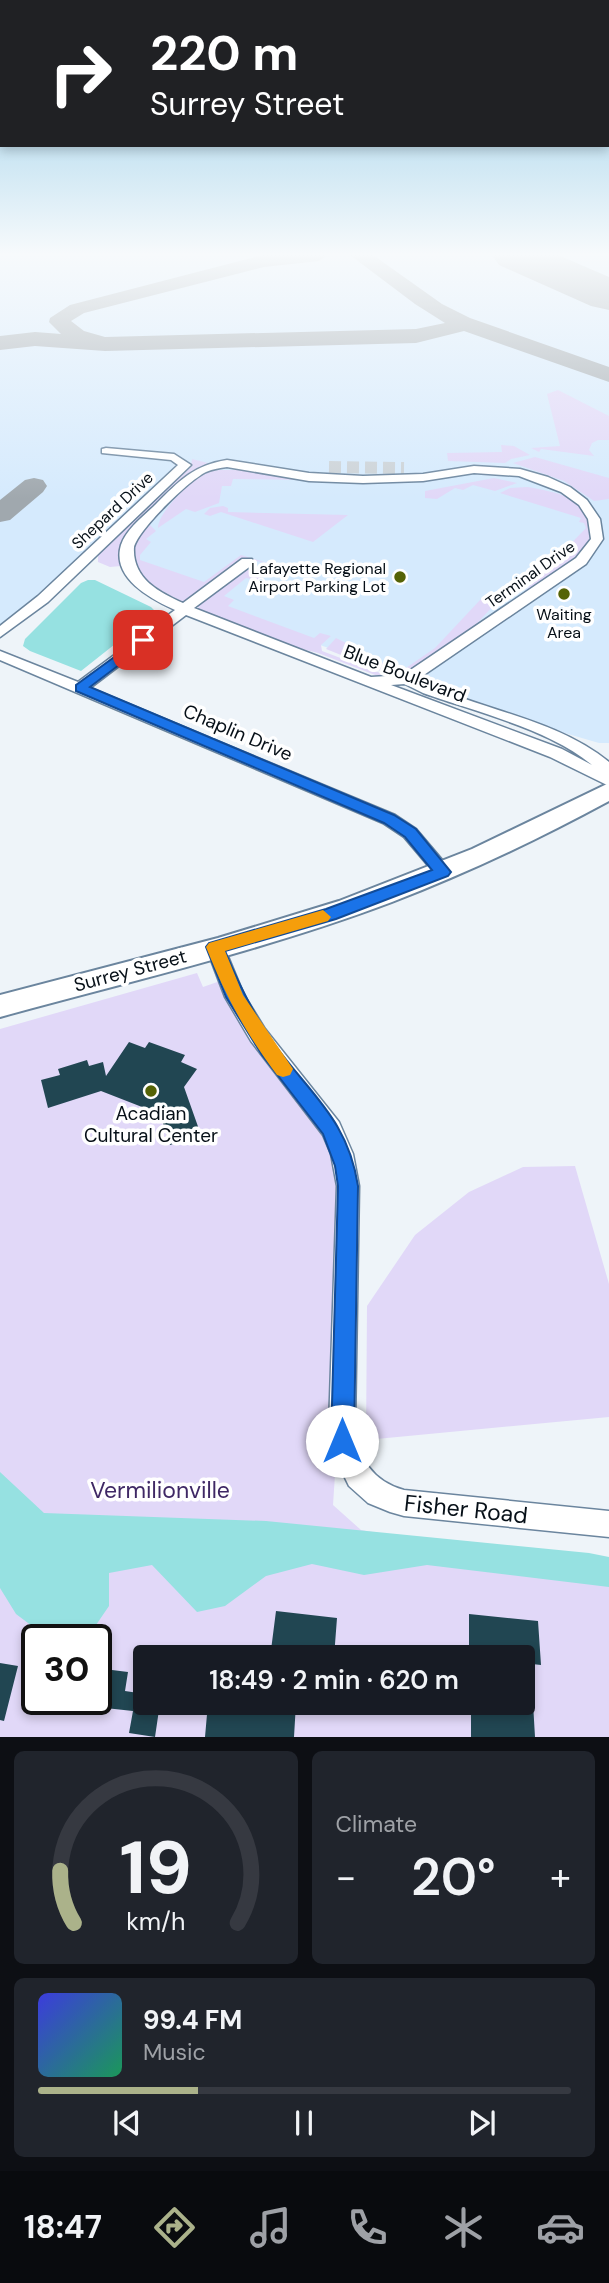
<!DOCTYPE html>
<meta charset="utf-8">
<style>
:root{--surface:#171b24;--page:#20242c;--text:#f1f3f6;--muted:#9ea1a6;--line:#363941;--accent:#abb28a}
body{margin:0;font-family:"DM Sans",sans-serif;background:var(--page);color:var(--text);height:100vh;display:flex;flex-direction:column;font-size:26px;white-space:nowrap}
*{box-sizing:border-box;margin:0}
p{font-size:23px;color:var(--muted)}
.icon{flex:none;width:38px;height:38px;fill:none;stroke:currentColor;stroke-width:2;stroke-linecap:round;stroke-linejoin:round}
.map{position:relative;height:1737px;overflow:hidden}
.sheet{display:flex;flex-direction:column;gap:14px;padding:14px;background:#0d0f14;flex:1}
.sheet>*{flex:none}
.top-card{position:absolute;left:0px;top:0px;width:609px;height:147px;box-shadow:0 4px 10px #0003;background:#202124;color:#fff;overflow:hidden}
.speed{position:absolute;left:21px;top:1624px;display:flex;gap:14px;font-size:35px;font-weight:700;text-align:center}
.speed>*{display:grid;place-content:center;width:91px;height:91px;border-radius:50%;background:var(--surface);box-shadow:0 4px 10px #0003;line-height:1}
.speed .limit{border:4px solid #111;border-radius:10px;background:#fff;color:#111}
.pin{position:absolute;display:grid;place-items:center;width:60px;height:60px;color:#fff;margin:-30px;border-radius:14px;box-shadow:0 4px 10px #0006}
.me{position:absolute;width:77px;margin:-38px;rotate:0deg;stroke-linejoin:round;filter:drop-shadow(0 0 5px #0008)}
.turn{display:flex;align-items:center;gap:24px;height:147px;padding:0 35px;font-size:32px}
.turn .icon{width:91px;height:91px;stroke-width:2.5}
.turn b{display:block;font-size:49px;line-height:60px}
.big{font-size:52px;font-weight:600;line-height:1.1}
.sheet .card{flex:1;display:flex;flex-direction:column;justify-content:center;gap:10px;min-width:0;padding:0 24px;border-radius:10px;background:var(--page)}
.sheet .dial{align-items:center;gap:0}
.dial svg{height:182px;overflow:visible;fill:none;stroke:var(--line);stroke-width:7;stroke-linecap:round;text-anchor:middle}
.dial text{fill:var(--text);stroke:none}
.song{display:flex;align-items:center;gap:21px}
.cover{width:84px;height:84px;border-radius:10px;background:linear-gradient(135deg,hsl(240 70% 55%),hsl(150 70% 35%))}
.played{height:7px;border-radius:4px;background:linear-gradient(90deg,var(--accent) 30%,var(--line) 30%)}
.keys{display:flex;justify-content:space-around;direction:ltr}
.heat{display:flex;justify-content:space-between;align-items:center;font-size:38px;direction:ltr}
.sheet .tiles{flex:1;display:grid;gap:14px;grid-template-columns:1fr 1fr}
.card:last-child{grid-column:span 2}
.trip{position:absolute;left:133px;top:1645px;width:402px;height:70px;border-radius:7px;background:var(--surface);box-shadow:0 4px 10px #0003;font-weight:600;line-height:70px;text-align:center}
.tabs{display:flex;height:112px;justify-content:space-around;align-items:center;background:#090b0e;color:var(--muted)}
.tabs .icon{width:49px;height:49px}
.tabs .selected{color:var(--accent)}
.tabs b{font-size:32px;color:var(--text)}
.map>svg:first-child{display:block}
.built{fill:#d5eafd}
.green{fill:#e1d8f8;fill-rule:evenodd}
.water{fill:#96e1e1}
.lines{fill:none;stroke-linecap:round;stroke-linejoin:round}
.taxiway{fill:#a0a8ae;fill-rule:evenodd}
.runway{fill:#a0a8ae;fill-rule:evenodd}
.building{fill:#214652}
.street-tunnel{stroke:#cbd2d7;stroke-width:12;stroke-dasharray:12 6;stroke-linecap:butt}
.street-casing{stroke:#6b859e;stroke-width:3}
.secondary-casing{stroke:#6b859e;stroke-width:4}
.street{fill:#fff;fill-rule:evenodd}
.secondary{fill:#fff;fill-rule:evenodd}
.route{fill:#1a73e8;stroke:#114b97;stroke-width:2}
.slow{fill:#f59e0b}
.poi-dot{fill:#556306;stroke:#fff;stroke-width:2.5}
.labels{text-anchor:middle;stroke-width:7;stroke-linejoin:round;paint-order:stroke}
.far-street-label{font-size:16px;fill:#060f17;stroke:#fff}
.far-poi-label{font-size:16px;fill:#060f17;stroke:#fff;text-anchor:end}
.street-label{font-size:19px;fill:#060f17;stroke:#fff}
.poi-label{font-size:19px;fill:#060f17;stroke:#fff}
.near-park-label{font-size:23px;fill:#3f2865;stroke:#fff}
.near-street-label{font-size:23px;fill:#060f17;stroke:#fff}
</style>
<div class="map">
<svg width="609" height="1737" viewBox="0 0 609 1737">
<rect width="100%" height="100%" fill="#eef4f9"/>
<path class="built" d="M 0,255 L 609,255 L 609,743 L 599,743 L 537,725 L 274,628 L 95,544 L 19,615 L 0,628 Z"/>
<path class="green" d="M 558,390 L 609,416 L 609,440 L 598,440 L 592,443 L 589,450 L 594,456 L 541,449 L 539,452 L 531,448 L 560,446 L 547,394 Z
M 501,445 L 514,446 L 530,455 L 511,459 L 505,463 L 448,461 L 447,453 L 502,452 Z
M 535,457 L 609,478 L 609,499 L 594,501 L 564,481 L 513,463 Z
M 192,459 L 208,463 C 188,471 134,520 124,539 C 119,547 119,557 121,566 L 110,567 L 98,562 L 98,555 L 191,467 Z
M 224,470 L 265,470 L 307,480 L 233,479 L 231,486 L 222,486 L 219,503 L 195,512 L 186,509 L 158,528 C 158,512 192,479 207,473 C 212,470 218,470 224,470 Z
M 494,478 L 517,483 L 495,491 L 473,485 L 463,490 L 455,488 L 437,499 L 425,498 L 425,491 Z
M 527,487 C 541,489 561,493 573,500 C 592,512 596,541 580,556 C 563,572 540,583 521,595 L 586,528 L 584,523 L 579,522 L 581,518 L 500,493 L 510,488 Z
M 223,506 L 228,508 L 228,512 L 348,515 L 313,542 L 221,512 L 210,516 L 204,514 L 210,508 Z
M 150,525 L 156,531 L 146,539 L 151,542 L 140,555 L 140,560 L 204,582 L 241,555 L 271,564 L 252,560 L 184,602 C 150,586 110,563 150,525 Z
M 242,570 L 251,570 L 265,574 L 258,580 L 246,578 L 224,596 L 234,600 L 228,606 L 314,638 L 320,633 L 331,636 L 321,645 L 322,651 L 388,676 L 383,678 L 318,653 L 283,644 L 199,609 L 197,605 Z
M 481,599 L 494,605 L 470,631 L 403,677 L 391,675 L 326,649 L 336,638 L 346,643 L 342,648 L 403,670 L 435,648 Z
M 197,973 L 203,987 L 223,980 L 315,1115 L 333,1154 L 339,1186 L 338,1429 L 333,1505 L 361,1530 L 609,1573 L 609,1737 L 0,1737 L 0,1029 ZM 37,1640 L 96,1640 L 96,1699 L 37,1699 ZM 145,1657 L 523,1657 L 523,1703 L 145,1703 Z
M 575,1166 L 609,1284 L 609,1417 L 366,1440 L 367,1306 L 415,1235 L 469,1192 L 523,1167 Z"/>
<path class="water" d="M 88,580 L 95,580 L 151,607 L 154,610 L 153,614 L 81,671 L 30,651 L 23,646 L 25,639 L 81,583 Z
M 0,1472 L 44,1513 L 266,1521 L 589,1553 L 609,1557 L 609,1587 L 427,1565 L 364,1575 L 312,1564 L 266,1576 L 225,1606 L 197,1612 L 152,1565 L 109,1573 L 109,1606 L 96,1625 L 84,1633 L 40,1632 L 16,1614 L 0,1588 Z"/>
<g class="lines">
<path class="taxiway" d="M 263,255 L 328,255 L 319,261 L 264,267 L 84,313 L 71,321 L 84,331 L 105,337 L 416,329 L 445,323 L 415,304 L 350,255 L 373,255 L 442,304 L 470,318 L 609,367 L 609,382 L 464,331 L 416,343 L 105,351 L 35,346 L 0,350 L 0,336 L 35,332 L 61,334 L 49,322 L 50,318 L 70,305 Z
M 34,478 L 43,480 L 47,486 L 43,492 L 10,520 L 0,522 L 0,500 L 25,480 Z"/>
<path class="runway" d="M 492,255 L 558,255 L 609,277 L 609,310 L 591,306 L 499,265 Z"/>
</g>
<path class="building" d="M 129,1042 L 145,1048 L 149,1042 L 185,1055 L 181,1062 L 197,1069 L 184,1087 L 201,1135 L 170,1145 L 160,1114 L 101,1091 L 48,1108 L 41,1080 L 60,1075 L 58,1069 L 87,1060 L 89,1066 L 103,1062 L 106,1076 Z
M 276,1611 L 337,1618 L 334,1657 L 271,1650 Z
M 469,1614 L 538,1621 L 541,1665 L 523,1663 L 523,1657 L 469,1657 Z
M 0,1663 L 18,1666 L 4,1721 L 0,1720 Z
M 96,1668 L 128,1672 L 125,1691 L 145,1694 L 145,1703 L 160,1703 L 155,1737 L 129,1733 L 133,1711 L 96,1707 Z
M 208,1703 L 296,1703 L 294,1737 L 205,1737 Z
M 471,1703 L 533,1703 L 535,1737 L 471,1737 Z"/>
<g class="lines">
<path class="street-tunnel" d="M 329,467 L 404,468"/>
<g class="street-casing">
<path id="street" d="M 106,448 L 174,454 L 191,465 L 48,602 L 0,637 L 0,626 L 38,596 L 178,465 L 171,460 L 102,453 L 102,449 Z
M 227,460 L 309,473 L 363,476 L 423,474 L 474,466 L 520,469 L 548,477 L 570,487 L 587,500 L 600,519 L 603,539 L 586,564 L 418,679 C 479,711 554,717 609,762 L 609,786 L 550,757 L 186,615 L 90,688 L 395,815 L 416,829 L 449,868 L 452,872 L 449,876 L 437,876 L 404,837 L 383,823 L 0,660 L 0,651 L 78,682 L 175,610 C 151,599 111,578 121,545 C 126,529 145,515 156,504 C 179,481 194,465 227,460 ZM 227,467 L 309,481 L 363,483 L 423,481 L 474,473 L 519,476 L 561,492 L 579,505 L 588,519 L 591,539 L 576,558 L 403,675 L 371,677 L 194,608 L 252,565 L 252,559 L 242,559 L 183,603 C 158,592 132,578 134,547 C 139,529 188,481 206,472 C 213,469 220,468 227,467 ZM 405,684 L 423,693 C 476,712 549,729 592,765 L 562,749 L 391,685 Z
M 215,940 L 222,942 L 244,995 L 265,1029 L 339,1122 L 353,1154 L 359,1186 L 355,1427 C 359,1459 372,1481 404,1490 L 609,1511 L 609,1537 L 404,1516 L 390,1512 L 368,1503 L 349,1486 L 334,1455 L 329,1427 L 337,1186 L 331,1154 L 323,1135 L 251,1041 L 225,997 L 206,947 L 208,942 Z"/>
</g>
<g class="secondary-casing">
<path id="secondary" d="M 609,783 L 609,801 C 539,839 467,873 392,902 C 265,950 131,981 0,1017 L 0,995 L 218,938 L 339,901 L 472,849 Z"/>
</g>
<use href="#street" class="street"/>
<use href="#secondary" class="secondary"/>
</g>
<linearGradient id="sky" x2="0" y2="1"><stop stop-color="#87c6e5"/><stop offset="0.51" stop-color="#f7fafc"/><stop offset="1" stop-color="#f7fafc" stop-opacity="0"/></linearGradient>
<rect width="609" height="499" fill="url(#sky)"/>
<path class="route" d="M 143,636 L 148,637 L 148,643 L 90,687 L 394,815 L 416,829 L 451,872 L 448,876 L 336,919 L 225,951 C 239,985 254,1016 275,1045 C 311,1095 348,1120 358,1186 L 354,1441 L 351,1449 L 342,1453 L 334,1449 L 331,1441 L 338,1186 L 335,1166 L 323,1134 L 262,1055 L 226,997 L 206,947 L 209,943 L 326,909 L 432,870 L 405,837 L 384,823 L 76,691 L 76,685 Z"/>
<path class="slow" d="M 323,910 L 331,917 L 328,921 L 225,951 L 243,995 L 293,1069 L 290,1075 L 283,1077 L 277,1075 C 245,1032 226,997 206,947 L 209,943 Z"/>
<g class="poi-dot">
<circle cx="400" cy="577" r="7"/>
<circle cx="564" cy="594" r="7"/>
<circle cx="151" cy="1091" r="7"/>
</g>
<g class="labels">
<g class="far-street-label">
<text transform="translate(112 510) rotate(-43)" y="6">Shepard Drive</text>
<text transform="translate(530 574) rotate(-35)" y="6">Terminal Drive</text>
</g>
<g class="far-poi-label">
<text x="386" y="574">Lafayette Regional<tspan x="386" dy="18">Airport Parking Lot</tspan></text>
<text x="564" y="620" text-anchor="middle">Waiting<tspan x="564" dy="18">Area</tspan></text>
</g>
<g class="street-label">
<text transform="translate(405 673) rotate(21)" y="7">Blue Boulevard</text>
<text transform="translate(238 732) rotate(23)" y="7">Chaplin Drive</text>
<text transform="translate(130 970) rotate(-15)" y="7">Surrey Street</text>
</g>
<g class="poi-label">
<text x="151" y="1120">Acadian<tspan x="151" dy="22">Cultural Center</tspan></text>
</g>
<g class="near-park-label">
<text x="160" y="1498">Vermilionville</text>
</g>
<g class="near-street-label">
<text transform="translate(466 1509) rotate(6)" y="8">Fisher Road</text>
</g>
</g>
</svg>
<div class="speed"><div class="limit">30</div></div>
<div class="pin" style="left:143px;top:640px;background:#d93025"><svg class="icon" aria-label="arrive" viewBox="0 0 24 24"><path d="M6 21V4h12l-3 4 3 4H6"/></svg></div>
<svg class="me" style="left:342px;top:1441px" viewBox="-20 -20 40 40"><circle r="19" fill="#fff"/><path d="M0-13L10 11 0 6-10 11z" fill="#1a73e8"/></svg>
<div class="trip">18:49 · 2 min · 620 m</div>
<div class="top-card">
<div class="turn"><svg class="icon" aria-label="right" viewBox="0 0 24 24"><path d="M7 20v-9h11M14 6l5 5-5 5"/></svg><div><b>220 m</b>Surrey Street</div></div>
</div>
</div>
<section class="sheet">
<div class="tiles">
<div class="card dial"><svg viewBox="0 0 100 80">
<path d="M14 69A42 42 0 1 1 86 69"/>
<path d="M14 69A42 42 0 0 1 8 46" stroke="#abb28a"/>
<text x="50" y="56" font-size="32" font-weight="700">19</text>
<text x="50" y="72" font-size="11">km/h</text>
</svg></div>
<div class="card"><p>Climate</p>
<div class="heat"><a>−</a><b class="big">20°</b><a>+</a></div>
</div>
<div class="card">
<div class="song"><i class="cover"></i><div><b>99.4 FM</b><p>Music</p></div></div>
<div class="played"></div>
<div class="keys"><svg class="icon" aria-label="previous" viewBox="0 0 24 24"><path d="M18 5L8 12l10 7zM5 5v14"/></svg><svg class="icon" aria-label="pause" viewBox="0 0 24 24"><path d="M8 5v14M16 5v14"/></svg><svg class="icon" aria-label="next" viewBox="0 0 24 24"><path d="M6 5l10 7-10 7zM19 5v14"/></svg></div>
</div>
</div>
</section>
<nav class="tabs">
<b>18:47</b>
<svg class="icon selected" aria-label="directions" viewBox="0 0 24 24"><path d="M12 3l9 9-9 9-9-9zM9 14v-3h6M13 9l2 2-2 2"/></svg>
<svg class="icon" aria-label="music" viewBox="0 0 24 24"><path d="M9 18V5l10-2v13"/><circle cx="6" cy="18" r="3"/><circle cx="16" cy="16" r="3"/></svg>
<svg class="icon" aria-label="phone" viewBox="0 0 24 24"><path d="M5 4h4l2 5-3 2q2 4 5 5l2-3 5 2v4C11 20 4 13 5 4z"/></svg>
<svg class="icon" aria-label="climate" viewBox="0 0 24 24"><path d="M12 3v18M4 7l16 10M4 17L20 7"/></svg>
<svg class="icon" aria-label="car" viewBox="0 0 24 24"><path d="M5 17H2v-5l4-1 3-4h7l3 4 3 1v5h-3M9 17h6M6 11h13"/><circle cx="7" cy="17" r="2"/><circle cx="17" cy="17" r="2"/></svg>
</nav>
